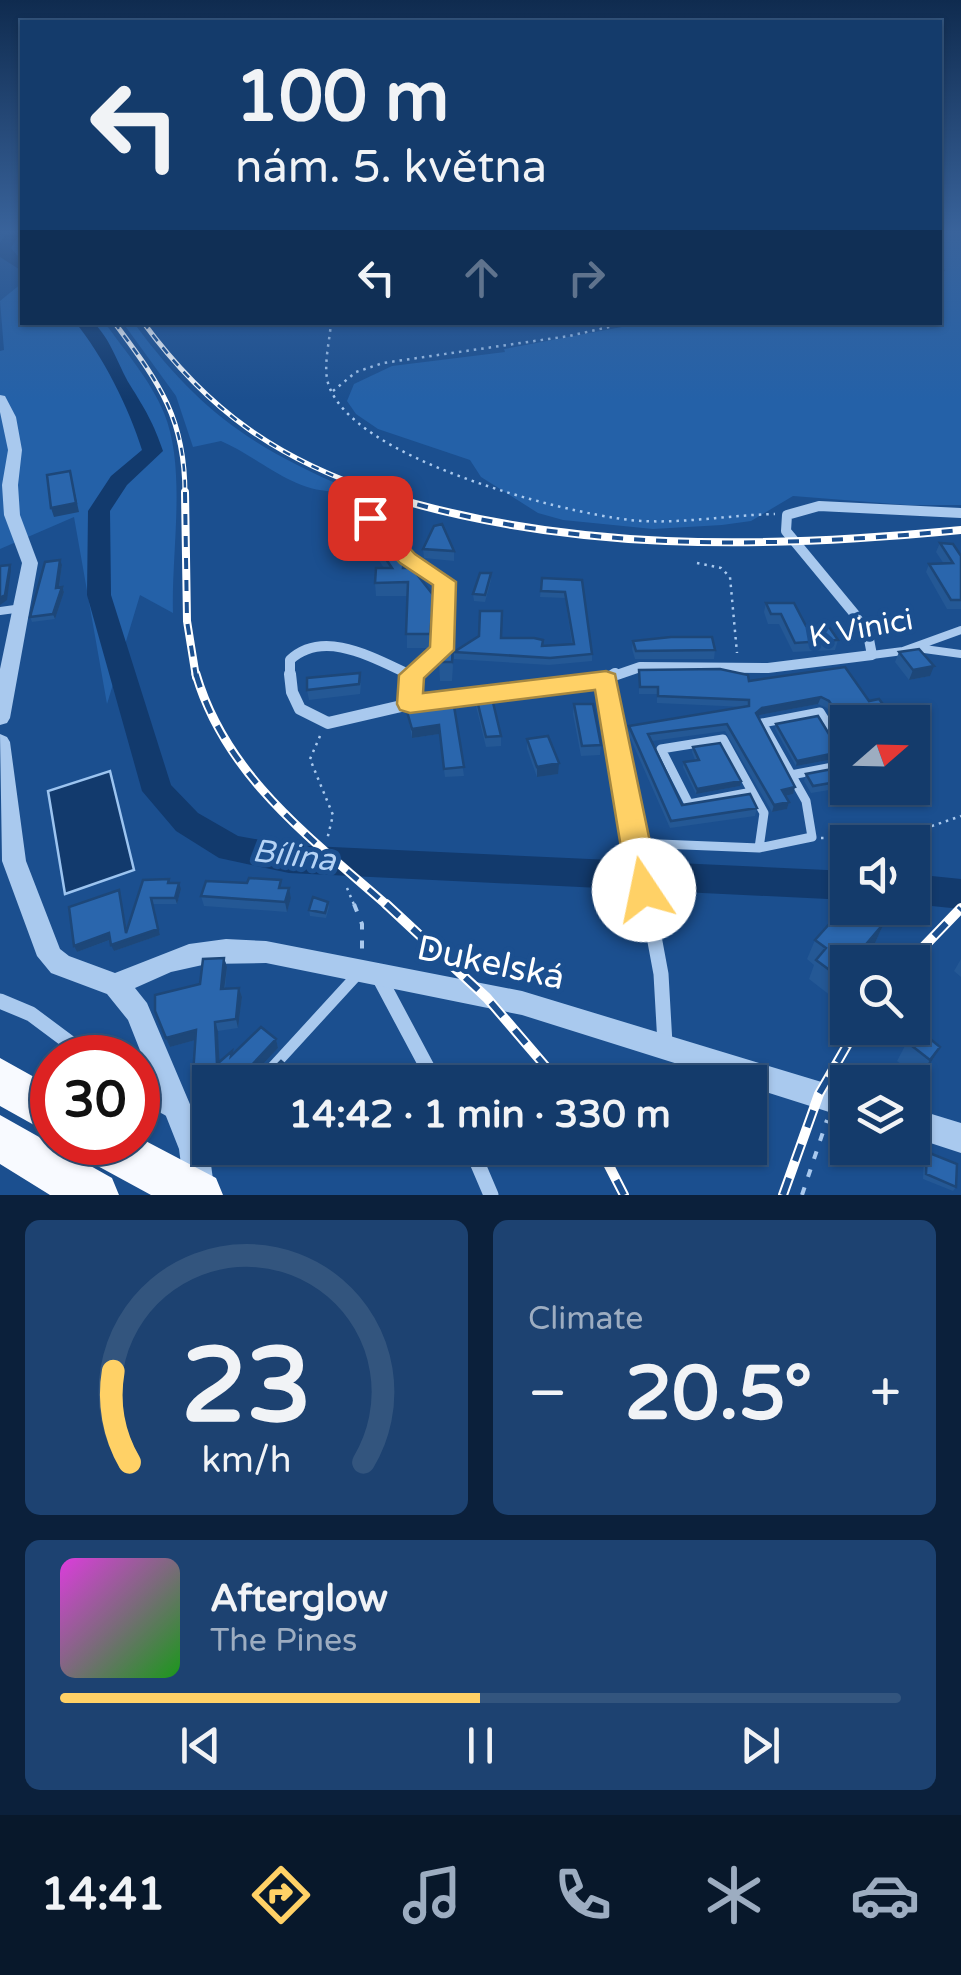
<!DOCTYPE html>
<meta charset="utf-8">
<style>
:root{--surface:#143b6b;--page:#1d4271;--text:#f1f3f6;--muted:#9dadc1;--line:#33557e;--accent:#ffd166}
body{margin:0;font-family:"Varela Round",sans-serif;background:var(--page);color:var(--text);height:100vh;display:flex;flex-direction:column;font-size:38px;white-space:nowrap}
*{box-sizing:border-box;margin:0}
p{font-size:32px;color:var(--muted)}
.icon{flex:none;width:55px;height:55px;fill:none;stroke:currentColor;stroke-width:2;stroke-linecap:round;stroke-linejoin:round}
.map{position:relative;height:1195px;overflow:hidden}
.drawer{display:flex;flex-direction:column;gap:25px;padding:25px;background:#0b203b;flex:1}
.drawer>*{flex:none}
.hud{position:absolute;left:20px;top:20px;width:922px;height:305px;border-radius:0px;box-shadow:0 2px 8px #0004,0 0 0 2px var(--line);background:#143b6b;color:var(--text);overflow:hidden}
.needle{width:65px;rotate:70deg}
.buttons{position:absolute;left:830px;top:705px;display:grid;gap:20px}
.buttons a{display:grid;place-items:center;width:100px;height:100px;border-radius:0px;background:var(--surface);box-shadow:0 2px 8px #0004,0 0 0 2px var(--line);font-size:50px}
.speed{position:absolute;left:30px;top:1035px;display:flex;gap:20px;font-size:50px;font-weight:700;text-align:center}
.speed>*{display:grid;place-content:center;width:130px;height:130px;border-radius:50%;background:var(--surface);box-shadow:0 2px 8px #0004,0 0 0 2px var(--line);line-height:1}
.speed .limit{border:15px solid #d22;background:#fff;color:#111}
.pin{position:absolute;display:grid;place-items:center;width:85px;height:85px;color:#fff;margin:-42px;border-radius:20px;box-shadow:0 5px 15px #0006}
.me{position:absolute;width:110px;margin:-55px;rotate:349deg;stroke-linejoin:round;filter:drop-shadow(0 0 8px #0008)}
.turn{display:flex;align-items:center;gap:35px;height:210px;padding:0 50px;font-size:45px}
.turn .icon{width:130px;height:130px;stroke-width:2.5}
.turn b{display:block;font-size:70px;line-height:85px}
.lanes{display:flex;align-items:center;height:95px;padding:0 50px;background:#0003;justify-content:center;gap:50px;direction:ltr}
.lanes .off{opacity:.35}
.big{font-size:75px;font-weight:700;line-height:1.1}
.drawer .tile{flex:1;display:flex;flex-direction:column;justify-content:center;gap:15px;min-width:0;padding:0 35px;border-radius:15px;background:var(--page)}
.drawer .dial{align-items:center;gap:0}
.dial svg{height:260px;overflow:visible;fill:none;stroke:var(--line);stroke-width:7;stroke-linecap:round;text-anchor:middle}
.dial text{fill:var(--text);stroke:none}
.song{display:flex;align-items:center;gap:30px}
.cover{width:120px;height:120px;border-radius:15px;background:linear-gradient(135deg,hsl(300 70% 55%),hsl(120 70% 35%))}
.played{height:10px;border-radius:5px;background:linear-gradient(90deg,var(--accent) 50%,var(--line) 50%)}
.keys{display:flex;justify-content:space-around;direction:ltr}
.heat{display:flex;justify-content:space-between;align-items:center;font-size:55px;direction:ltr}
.drawer .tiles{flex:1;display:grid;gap:25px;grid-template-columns:1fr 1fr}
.tile:last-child{grid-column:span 2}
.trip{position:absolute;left:192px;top:1065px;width:575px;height:100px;border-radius:0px;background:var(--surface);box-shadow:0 2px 8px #0004,0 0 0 2px var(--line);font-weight:700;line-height:100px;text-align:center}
.tab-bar{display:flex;height:160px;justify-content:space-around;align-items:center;background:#08182b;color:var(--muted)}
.tab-bar .icon{width:70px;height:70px}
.tab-bar .active{color:var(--accent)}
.tab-bar b{font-size:45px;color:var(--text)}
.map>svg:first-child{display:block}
.green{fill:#2461a8}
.water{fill:#123a6d;stroke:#9cc4f0;stroke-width:2.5}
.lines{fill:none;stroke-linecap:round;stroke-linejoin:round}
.river{fill:#123a6d;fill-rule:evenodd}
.path-far1{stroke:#a9c9ee;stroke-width:2.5;stroke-dasharray:2.5 5;stroke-linecap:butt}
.path{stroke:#a9c9ee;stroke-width:4;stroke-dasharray:8 11;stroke-linecap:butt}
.service-far2{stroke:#a9c9ee;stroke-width:8}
.service-far1{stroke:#a9c9ee;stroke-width:9}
.service{stroke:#a9c9ee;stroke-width:11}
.minor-far2{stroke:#a9c9ee;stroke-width:10}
.minor-far1{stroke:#a9c9ee;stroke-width:12}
.minor{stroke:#a9c9ee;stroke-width:15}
.tertiary{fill:#a9c9ee;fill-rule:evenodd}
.trunk{fill:#f8faff;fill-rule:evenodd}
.rail-far3-casing{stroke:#fff;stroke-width:5}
.rail-far2-casing{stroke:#fff;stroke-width:8}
.rail-far1-casing{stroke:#fff;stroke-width:9}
.rail-casing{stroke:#fff;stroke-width:10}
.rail-far3{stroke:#1b4f8f;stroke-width:2.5;stroke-dasharray:8;stroke-linecap:butt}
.rail-far2{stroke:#1b4f8f;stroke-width:4;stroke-dasharray:11;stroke-linecap:butt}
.rail-far1{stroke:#1b4f8f;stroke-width:5;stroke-dasharray:14;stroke-linecap:butt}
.rail{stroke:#1b4f8f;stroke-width:6;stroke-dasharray:18;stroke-linecap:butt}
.wall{fill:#245895}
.shaded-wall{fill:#1d4779}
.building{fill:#2a66ad;stroke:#1d4779;stroke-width:2.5}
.route{fill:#ffd166;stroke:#a68842;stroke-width:2.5}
.labels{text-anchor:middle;stroke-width:10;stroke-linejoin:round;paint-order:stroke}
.street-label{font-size:30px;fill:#fff;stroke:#1b4f8f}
.water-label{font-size:32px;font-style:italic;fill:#b5d3f5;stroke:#1b4f8f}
.near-street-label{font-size:35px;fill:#fff;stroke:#1b4f8f}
</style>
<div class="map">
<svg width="961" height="1195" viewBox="0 0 961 1195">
<rect width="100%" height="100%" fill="#1b4f8f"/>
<path class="green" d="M 940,233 L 961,233 L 961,505 L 907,505 L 793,496 L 751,521 L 722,525 L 653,529 L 563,520 L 538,513 L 481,477 L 470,460 L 378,429 L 356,414 L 347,401 L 354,384 L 392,366 L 505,352 L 504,349 L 643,323 L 940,322 L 940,273 L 945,271 L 940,260 Z
M 22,283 L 22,322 L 105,323 C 125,351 151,381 164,413 C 187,469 171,552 173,613 L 140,595 L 107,704 L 74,517 L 0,549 L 0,351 L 4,350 L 0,301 Z
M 123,323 L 134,323 C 198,410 251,447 349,489 C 301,501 263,459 221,441 L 193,447 L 176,396 Z"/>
<path class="water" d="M 110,771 L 134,870 L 65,894 L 48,791 Z"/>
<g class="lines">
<path class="river" d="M 6,233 L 20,233 L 11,248 L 22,261 L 22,271 L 0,257 L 0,243 Z
M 75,322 L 93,322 C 112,341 117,363 130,385 C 145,409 154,424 163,451 L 127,485 L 110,511 L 111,595 L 171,785 L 198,813 L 238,836 L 289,845 L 848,871 L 848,900 L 289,873 L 219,858 L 176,831 L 142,791 L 87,595 L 88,511 L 111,476 L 142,450 C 129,408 103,356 75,322 Z
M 912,874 L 961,879 L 961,909 L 912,904 Z"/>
<path class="path-far1" d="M 331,322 C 330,340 323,365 328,383 C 350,458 559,512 630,520 C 678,525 727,515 775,514
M 333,391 L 356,372 L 383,363 L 569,336 L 631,322
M 697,563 L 721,568 L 730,577 L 737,653
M 320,736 L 310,759 L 333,815 L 327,840
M 821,838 L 900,837 L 961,816
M 347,888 L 355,907"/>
<path class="path" d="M 354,904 L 362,924 L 362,954
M 802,1195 L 827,1120"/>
<path class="service-far2" d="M 0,611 L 22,608
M 917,648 L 961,654
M 872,655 L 903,651 L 961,630"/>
<path class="service-far1" d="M 791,775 L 848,764
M 752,792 L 689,804 L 661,749 L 723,739 L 764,813 L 759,848
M 635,843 L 759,848 L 812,837 L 806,801 L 762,723 L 820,712 L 848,757"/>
<path class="service" d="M 259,1082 L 357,975
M 197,1146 L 210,1133"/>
<path class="minor-far2" d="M 290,677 L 290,660 C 324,628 375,659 411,675 L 442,650 L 445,582 L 407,558 L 369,518
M 611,677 L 640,667 L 768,668 L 872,655 L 867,629 L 786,531 L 787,515 L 819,506 L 961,513"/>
<path class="minor-far1" d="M 290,674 L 292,692 L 300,709 L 328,723 L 410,704 L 606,680 L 615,674
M 606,680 L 648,907
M 410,704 L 411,675"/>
<path class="minor" d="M 648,904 L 661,974 L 665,1044
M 379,977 L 435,1082
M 0,1001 L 31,1014 L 90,1058
M 138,1092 L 171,1110
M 471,1148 L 491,1195"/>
<path class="tertiary" d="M 0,395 L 5,396 L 16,417 L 22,450 L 18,485 L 20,515 L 38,563 L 10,718 L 7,723 L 0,725 L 0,669 L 22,563 L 4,515 L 2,485 L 8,450 L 0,412 Z
M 0,734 L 7,737 L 10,742 L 26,861 L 60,949 L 69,956 L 115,973 L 189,944 L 226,939 L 266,941 L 522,991 L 848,1090 L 848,1118 L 750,1087 L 750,1082 L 735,1082 L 522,1015 L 266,963 L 207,964 L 171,972 L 135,988 L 147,1003 L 209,1149 L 215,1195 L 185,1195 L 179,1149 L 128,1020 L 107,994 L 51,973 L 37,956 L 2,861 Z
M 912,1108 L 961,1123 L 961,1153 L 912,1137 Z"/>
<path class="trunk" d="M 0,1058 L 52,1087 L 52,1135 L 0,1106 Z
M 0,1115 L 112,1178 L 119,1195 L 50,1195 L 0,1164 Z
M 138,1137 L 216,1178 L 223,1195 L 151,1195 L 83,1158 L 76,1142 L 138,1142 Z"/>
<g class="rail-far3-casing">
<path id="rail-far3" d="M 114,322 C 158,382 185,416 185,494
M 143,322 C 208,411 278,460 383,494"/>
</g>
<g class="rail-far2-casing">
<path id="rail-far2" d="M 185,492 L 187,621 L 196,677
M 375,492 C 566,553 765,549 961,530"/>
</g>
<g class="rail-far1-casing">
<path id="rail-far1" d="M 196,674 C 226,777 312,839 389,907"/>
</g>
<g class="rail-casing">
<path id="rail" d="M 386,904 L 487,998 L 559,1082
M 909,962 L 961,908
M 600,1148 L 624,1195
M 783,1195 L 819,1094 L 857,1028"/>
</g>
<use href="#rail-far3" class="rail-far3"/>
<use href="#rail-far2" class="rail-far2"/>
<use href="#rail-far1" class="rail-far1"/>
<use href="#rail" class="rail"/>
</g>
<path class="wall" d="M 375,543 L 404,568 L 434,610 L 431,648 L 407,648 L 407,596 L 376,596 L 375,583 L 384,568 L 376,556 Z
M 940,543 L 961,556 L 961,609 L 947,609 L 926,572 L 929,564 L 944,564 L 936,552 Z
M 423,549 L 454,551 L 454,561 L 424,558 Z
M 62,565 L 59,588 L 62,587 L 64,592 L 55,619 L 32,622 L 30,617 Z
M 491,573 L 491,580 L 485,602 L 474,601 L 473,594 Z
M 542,578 L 582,580 L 592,654 L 592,661 L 549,665 L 454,659 L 454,652 L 501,638 L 542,646 L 572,644 L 565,598 L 540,597 Z
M 766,603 L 806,626 L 838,640 L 835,650 L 793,652 L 779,624 L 768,624 L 764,612 Z
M 633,641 L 715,650 L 714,659 L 635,659 L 632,649 Z
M 442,645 L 453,665 L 452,681 L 440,681 L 439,662 Z
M 899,652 L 930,676 L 909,680 L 895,662 Z
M 845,667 L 848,741 L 827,708 L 818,704 L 760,715 L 758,717 L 793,794 L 785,796 L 789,802 L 787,809 L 772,812 L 725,731 L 652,741 L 682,805 L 757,808 L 755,816 L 670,828 L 628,733 L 629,726 L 745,707 L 657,703 L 657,694 L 639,694 L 639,670 L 749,681 Z
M 361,683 L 360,694 L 309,700 L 307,690 Z
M 476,696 L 501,736 L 501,746 L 486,747 L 476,706 Z
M 453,700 L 464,776 L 445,777 L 439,734 L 412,738 L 406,708 Z
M 574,704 L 601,745 L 600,755 L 581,756 L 573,714 Z
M 776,724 L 839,758 L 796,766 L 775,729 Z
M 527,739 L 558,774 L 537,777 L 527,749 Z
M 693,747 L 740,786 L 696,794 L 683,767 L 684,762 L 695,760 L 692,752 Z
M 848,766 L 848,787 L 811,793 L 804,781 L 806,774 Z
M 143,880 L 170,883 L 181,889 L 177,904 L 153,904 L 160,935 L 114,951 L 110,940 L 77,952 L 74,946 L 119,890 L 127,930 Z
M 247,883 L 289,888 L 291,898 L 287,912 L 204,906 L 201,896 Z
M 328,902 L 329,907 L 326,918 L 310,916 L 309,910 Z
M 884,923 L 875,943 L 848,962 L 848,976 L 831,996 L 809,979 L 814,965 L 807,959 L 815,940 Z
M 224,958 L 227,967 L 225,989 L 239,988 L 242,997 L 238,1028 L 218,1031 L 219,1062 L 233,1055 L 276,1039 L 278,1048 L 252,1076 L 252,1080 L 260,1082 L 303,1082 L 234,1082 L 229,1078 L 197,1083 L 193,1075 L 195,1040 L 170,1047 L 155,1011 L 200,984 Z
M 961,959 L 961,977 L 954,971 Z
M 907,1042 L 940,1047 L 929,1066 L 919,1079 L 897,1061 Z
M 927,1152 L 956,1187 L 953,1191 L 923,1179 L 924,1156 Z"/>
<path class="shaded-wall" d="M 70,471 L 79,512 L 54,517 L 51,508 Z
M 60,560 L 62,565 L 58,593 L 56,588 Z
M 10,565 L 11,570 L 7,600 L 0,605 L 0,598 Z
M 62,587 L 64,592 L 55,619 L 53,614 Z
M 434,596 L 434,610 L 431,648 L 430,634 Z
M 934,666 L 930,676 L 909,680 L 913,670 Z
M 821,697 L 818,704 L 760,715 L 754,720 L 756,713 L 762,708 Z
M 439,725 L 439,734 L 412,738 L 412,729 Z
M 840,752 L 839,758 L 796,766 L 797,761 Z
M 559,763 L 558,774 L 537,777 L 537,767 Z
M 741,781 L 740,786 L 696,794 L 697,789 Z
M 795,787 L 793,794 L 780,797 L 782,790 Z
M 789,802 L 787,809 L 772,812 L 774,805 Z
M 179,883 L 181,889 L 177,904 L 175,898 Z
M 289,888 L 291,898 L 287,912 L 285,902 Z
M 151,898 L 160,935 L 114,951 L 111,945 L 158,929 Z
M 884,923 L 875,943 L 859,962 L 851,962 Z
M 109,933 L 112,939 L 77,952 L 74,946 Z
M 224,958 L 227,967 L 223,998 L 221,989 Z
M 848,967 L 848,976 L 831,996 L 839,977 Z
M 239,988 L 242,997 L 238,1028 L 236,1019 Z
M 215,1022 L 218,1031 L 220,1073 L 217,1064 Z
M 196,1030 L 199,1039 L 170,1047 L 166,1038 Z
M 276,1039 L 278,1048 L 252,1076 L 252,1082 L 249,1079 L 249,1068 Z
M 940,1047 L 929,1066 L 919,1079 L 930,1060 Z"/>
<path class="building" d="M 70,471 L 76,503 L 51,508 L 47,475 Z
M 442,524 L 454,551 L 423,549 L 434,526 Z
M 389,539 L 404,556 L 403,568 L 408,568 L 408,563 L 434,596 L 430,634 L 406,634 L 408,582 L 375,583 L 376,568 L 392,568 L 375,543 Z
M 940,543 L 953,544 L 961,556 L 961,600 L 951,600 L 929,564 L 953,563 Z
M 60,560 L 56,588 L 62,587 L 53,614 L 30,617 L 45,562 Z
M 10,565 L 5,595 L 0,598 L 0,566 Z
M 480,573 L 491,573 L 485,595 L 473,594 Z
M 542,578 L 582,580 L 592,654 L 550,658 L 454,652 L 479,636 L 480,611 L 502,611 L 501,638 L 534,638 L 543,640 L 542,646 L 574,644 L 565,592 L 541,591 Z
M 766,603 L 794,603 L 806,626 L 827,624 L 838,640 L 795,643 L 781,614 L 771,614 Z
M 671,637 L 712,637 L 715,650 L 636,651 L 633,641 Z
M 442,645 L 453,645 L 452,662 L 439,662 Z
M 919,649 L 934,666 L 913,670 L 899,652 Z
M 845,667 L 869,701 L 879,699 L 896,722 L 848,722 L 848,730 L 829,701 L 821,697 L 762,708 L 756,713 L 795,787 L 782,790 L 789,802 L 774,805 L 727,724 L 648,734 L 682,805 L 750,794 L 757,808 L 671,821 L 629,726 L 749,706 L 749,700 L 658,696 L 658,687 L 640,687 L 639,670 L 720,669 L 748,675 L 749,681 Z
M 360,673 L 359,684 L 307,690 L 307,678 Z
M 491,694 L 501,736 L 486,737 L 476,696 Z
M 453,700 L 464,767 L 444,769 L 439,725 L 412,729 L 406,708 Z
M 574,704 L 593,704 L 601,745 L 582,746 Z
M 818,716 L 840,752 L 797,761 L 776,724 Z
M 548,736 L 559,763 L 537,767 L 527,739 Z
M 720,743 L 741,781 L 697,789 L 684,762 L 699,760 L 693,747 Z
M 848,766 L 848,780 L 813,786 L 806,774 Z
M 249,878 L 281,880 L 279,888 L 289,888 L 285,902 L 201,896 L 206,881 L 247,883 Z
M 169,879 L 168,883 L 179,883 L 175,898 L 151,898 L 158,929 L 111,945 L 109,933 L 74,946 L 69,907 L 119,890 L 126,933 L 143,880 Z
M 313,897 L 328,902 L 325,913 L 309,910 Z
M 848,903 L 848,908 L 861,908 L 884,923 L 851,962 L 848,962 L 848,967 L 839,977 L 816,960 L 826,948 L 815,940 Z
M 224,958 L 221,989 L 239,988 L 236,1019 L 215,1022 L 217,1064 L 232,1051 L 231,1056 L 261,1027 L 276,1039 L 249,1068 L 249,1079 L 260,1082 L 281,1061 L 301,1078 L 297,1082 L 249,1082 L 241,1076 L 237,1079 L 226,1070 L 193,1075 L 196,1030 L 166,1038 L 155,1011 L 155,995 L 200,984 L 203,959 Z
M 918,1029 L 940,1047 L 930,1060 L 907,1042 Z
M 927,1152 L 957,1164 L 956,1187 L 926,1174 Z"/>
<linearGradient id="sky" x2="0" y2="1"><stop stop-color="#0f2b4f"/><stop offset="0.58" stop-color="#39639b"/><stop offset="1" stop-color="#39639b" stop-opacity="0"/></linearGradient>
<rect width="961" height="400" fill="url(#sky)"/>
<path class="route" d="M 370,511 L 377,513 L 415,554 L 456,582 L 454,650 L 424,678 L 423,693 L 606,671 L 615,674 L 660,890 L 655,900 L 644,904 L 633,900 L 628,890 L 595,690 L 410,713 L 400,710 L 397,704 L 399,675 L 430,647 L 433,585 L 400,563 L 362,522 L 359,518 L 362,513 Z"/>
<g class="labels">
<g class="street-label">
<text transform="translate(861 628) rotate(-10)" y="10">K Vinici</text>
</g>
<g class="water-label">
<text transform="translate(294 855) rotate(7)" y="11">Bílina</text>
</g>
<g class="near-street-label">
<text transform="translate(491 962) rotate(12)" y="12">Dukelská</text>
</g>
</g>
</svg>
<div class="buttons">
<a><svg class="needle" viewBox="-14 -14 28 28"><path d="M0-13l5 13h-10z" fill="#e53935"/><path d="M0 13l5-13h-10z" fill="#9dadc1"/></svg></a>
<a><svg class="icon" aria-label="sound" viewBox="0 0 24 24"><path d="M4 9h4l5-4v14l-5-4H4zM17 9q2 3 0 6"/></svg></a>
<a><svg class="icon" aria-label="search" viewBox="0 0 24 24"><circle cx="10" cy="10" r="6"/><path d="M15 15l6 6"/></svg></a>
<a><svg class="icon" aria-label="layers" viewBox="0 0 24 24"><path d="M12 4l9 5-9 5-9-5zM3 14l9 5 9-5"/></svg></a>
</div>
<div class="speed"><div class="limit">30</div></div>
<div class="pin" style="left:370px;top:518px;background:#d93025"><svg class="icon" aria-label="arrive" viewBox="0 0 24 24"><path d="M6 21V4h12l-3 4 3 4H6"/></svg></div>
<svg class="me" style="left:644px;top:890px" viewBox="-20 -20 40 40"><circle r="19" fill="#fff"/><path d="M0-13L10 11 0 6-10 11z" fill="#ffd166"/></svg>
<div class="trip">14:42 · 1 min · 330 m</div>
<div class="hud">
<div class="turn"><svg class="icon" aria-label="left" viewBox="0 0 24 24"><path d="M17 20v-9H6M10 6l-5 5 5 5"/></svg><div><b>100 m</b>nám. 5. května</div></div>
<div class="lanes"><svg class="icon" aria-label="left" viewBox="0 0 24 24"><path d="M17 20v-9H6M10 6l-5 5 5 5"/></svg><svg class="icon off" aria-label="ahead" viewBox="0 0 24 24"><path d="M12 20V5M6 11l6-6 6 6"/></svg><svg class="icon off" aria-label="right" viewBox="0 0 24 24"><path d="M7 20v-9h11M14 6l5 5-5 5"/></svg></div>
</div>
</div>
<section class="drawer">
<div class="tiles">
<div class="tile dial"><svg viewBox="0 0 100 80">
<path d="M14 69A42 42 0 1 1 86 69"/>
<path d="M14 69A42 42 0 0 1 9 41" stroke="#ffd166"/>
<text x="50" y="56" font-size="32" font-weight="700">23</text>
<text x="50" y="72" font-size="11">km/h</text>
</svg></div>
<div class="tile"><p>Climate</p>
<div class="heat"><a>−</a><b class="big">20.5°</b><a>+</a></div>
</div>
<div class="tile">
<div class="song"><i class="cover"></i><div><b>Afterglow</b><p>The Pines</p></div></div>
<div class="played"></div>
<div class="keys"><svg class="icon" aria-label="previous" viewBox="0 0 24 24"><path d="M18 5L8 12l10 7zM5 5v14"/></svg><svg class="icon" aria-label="pause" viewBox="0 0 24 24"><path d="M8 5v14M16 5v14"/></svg><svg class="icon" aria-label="next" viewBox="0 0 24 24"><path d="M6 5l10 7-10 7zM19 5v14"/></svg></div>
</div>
</div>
</section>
<nav class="tab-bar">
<b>14:41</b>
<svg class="icon active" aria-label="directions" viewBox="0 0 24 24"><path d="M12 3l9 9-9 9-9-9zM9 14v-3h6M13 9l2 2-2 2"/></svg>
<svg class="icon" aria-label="music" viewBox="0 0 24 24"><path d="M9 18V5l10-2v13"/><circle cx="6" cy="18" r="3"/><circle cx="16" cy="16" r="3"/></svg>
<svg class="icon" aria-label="phone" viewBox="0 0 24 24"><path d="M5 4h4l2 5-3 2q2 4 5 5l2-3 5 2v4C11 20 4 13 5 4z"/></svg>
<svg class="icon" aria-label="climate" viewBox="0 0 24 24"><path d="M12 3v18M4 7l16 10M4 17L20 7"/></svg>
<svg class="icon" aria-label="car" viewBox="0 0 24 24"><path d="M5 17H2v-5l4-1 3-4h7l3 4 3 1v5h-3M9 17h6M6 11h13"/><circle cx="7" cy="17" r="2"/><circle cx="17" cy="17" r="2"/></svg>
</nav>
